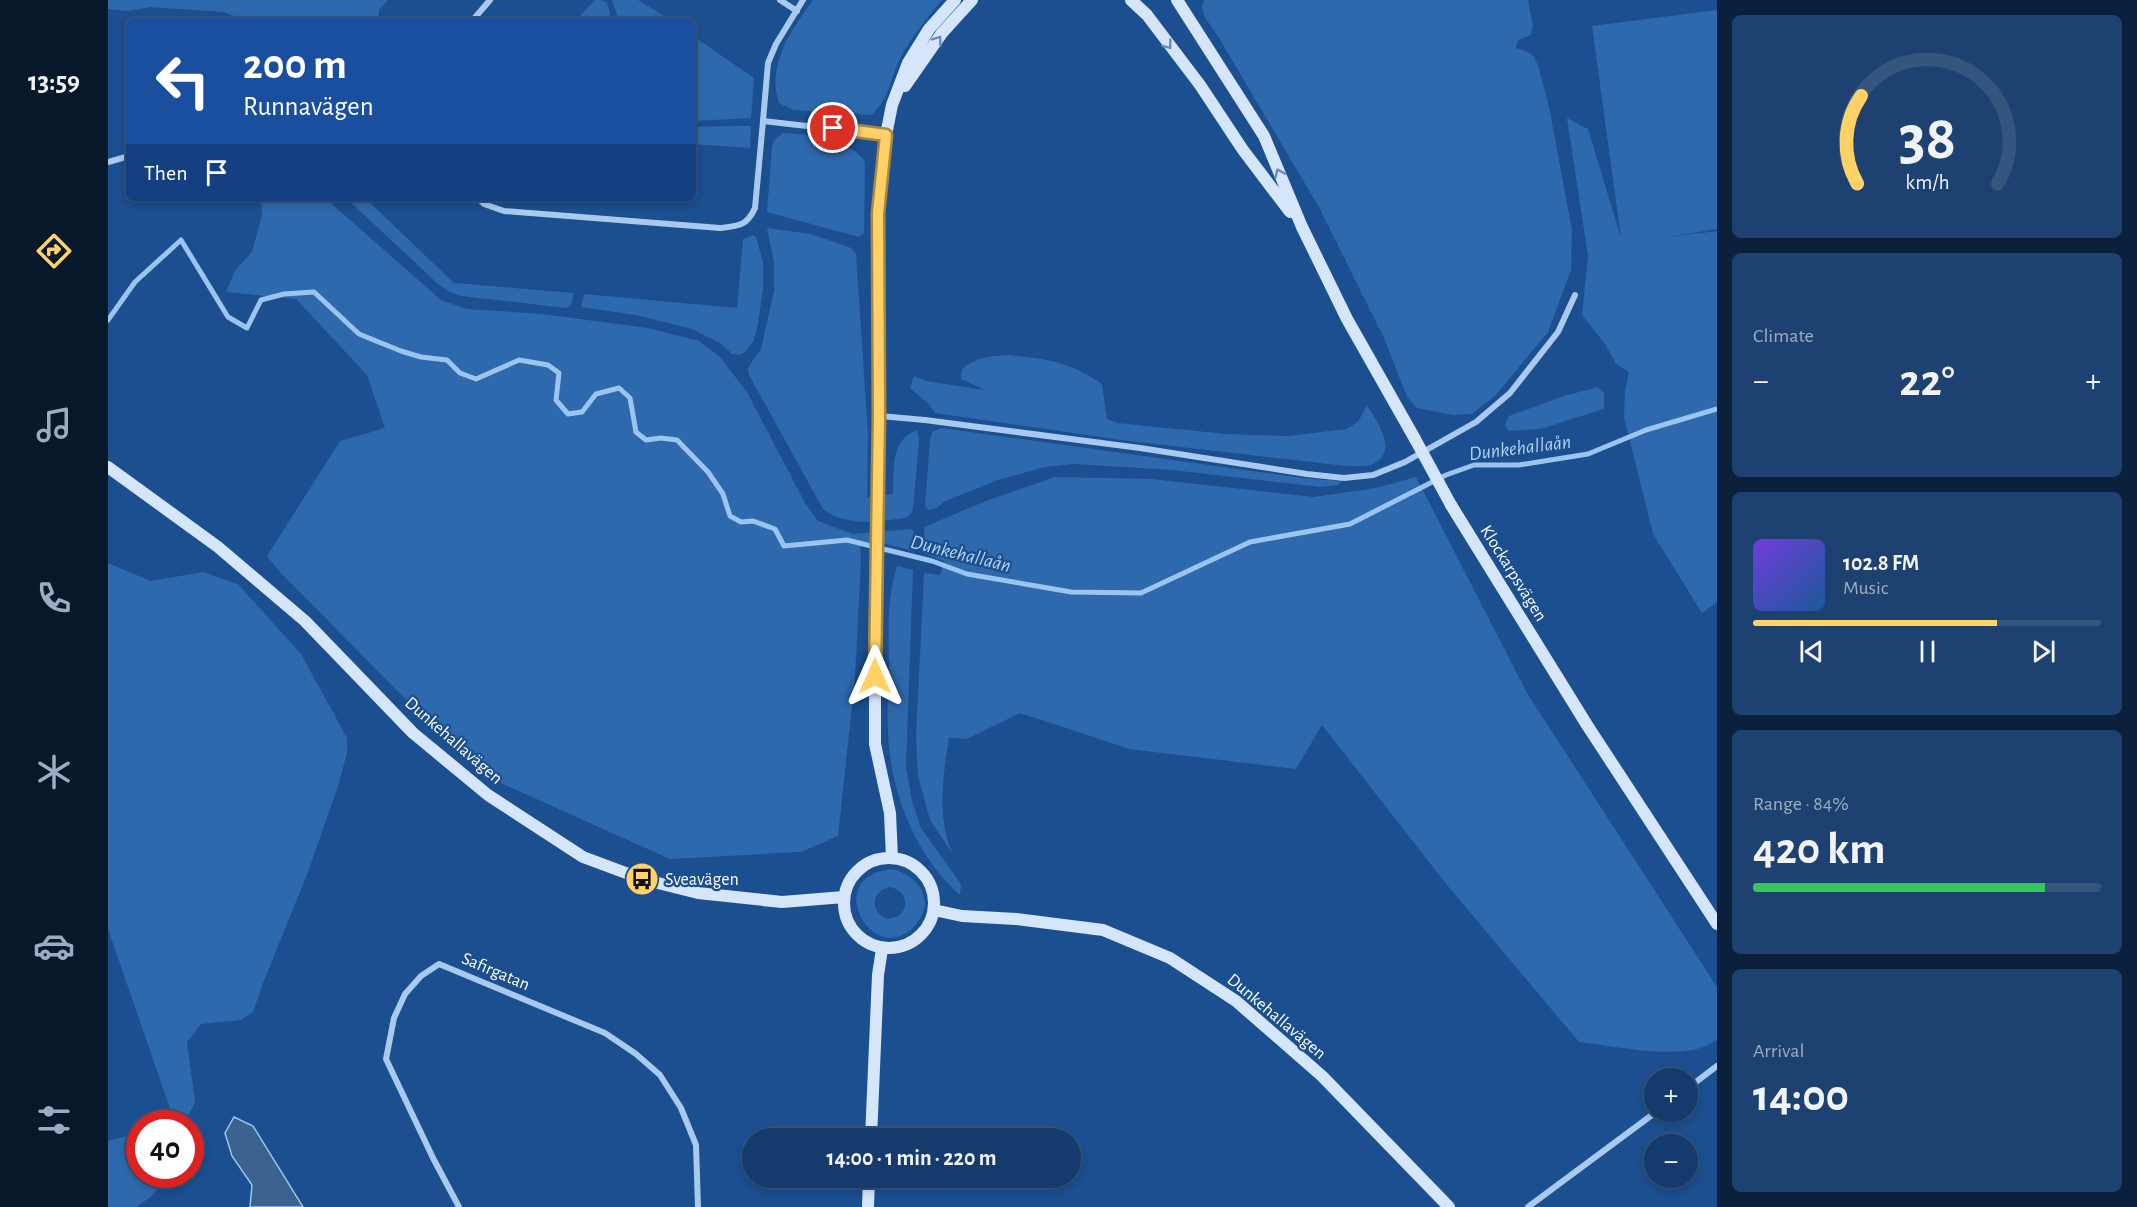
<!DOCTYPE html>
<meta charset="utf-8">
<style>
:root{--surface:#143b6b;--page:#1d4271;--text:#f1f3f6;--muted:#9dadc1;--line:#33557e;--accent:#ffd166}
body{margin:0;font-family:"Alegreya Sans",sans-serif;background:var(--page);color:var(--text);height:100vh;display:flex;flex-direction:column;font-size:22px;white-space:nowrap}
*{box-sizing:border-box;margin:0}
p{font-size:20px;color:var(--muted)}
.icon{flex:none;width:33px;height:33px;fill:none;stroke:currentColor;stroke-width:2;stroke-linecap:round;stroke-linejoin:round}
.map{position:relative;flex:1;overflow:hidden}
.drawer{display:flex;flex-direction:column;gap:15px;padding:15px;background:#0b203b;width:420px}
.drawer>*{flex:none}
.banner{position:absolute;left:18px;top:18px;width:570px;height:183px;border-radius:9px;box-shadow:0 3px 9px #0003,0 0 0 2px var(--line);background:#1a4fa0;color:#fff;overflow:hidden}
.fabs{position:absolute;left:1536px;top:1068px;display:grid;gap:12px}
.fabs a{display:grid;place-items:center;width:54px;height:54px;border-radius:50%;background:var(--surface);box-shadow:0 3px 9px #0003,0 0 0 2px var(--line);font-size:30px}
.speed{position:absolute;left:18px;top:1110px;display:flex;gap:12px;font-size:30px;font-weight:700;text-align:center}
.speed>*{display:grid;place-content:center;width:78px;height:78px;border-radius:50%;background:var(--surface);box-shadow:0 3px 9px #0003,0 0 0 2px var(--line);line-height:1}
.speed .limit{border:9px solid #d22;background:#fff;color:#111}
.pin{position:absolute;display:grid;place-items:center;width:51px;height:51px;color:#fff;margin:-26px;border:3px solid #fff;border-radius:50%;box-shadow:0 2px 6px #0007}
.me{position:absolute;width:66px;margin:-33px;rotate:0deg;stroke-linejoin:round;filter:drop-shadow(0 0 4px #0008)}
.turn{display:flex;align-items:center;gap:21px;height:126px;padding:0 18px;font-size:27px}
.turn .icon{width:78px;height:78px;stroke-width:2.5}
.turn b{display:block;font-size:42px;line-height:51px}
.then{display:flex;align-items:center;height:57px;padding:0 18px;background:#0003;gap:12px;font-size:22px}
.big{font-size:45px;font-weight:600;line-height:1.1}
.drawer .widget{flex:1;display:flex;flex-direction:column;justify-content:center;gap:9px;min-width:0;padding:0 21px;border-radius:9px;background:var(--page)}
.drawer .dial{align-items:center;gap:0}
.dial svg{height:156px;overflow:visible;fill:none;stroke:var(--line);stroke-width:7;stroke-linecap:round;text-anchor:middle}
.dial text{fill:var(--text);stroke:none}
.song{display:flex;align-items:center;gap:18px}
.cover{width:72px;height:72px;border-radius:9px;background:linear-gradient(135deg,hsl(260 70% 55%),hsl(210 70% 35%))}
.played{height:6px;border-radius:3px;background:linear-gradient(90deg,var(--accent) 70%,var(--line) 70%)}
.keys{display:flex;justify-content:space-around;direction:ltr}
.heat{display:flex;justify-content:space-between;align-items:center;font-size:33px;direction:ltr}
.charge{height:9px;border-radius:4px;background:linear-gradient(90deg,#34c759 84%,var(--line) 0)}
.trip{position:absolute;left:634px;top:1128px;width:339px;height:60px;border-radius:30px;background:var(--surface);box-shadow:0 3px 9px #0003,0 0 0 2px var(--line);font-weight:600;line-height:60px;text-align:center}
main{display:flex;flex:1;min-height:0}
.menu{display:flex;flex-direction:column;width:108px;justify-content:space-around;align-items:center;background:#08182b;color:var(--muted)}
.menu .icon{width:42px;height:42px}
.menu .selected{color:var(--accent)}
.menu b{font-size:27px;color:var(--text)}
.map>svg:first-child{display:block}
.green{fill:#2e69ad;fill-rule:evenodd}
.water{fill:#3c6290;stroke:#9cc4f0;stroke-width:1.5}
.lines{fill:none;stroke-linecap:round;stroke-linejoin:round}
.stream{stroke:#9cc4f0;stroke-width:5}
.street{stroke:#a9c9ee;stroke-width:6}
.secondary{stroke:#d6e6fa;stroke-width:12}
.secondary-bridge{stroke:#d6e6fa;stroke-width:12}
.oneway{stroke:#668bba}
.route-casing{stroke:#a68842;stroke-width:15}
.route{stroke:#ffd166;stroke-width:10}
.labels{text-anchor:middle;stroke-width:4.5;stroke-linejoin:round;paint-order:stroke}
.street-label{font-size:18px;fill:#fff;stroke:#1b4f8f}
.poi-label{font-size:18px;fill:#fff;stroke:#1b4f8f;text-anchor:start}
.water-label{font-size:20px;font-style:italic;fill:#b5d3f5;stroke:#1b4f8f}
</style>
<main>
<nav class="menu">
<b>13:59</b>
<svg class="icon selected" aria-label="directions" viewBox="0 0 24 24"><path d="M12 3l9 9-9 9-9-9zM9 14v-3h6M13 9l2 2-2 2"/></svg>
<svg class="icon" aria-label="music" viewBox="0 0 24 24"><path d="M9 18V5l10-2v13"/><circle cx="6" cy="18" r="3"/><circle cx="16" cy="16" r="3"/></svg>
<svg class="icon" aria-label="phone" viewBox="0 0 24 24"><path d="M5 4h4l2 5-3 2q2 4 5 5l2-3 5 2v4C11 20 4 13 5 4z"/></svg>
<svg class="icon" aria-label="climate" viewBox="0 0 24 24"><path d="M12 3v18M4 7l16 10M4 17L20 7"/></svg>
<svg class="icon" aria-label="car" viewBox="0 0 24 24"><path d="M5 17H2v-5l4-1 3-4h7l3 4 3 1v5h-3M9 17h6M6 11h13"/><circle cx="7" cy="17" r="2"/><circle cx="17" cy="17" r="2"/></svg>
<svg class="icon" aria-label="filters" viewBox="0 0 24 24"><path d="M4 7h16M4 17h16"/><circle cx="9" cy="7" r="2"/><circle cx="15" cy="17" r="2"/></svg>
</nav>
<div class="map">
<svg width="1609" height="1207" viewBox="0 0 1609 1207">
<rect width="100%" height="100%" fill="#1b4f8f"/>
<path class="green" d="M 0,0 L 280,0 L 271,10 L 270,21 L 156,21 L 156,18 L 136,21 L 116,12 L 42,7 L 21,11 L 0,9 Z
M 487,0 L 494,0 L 499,3 L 504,21 L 467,21 Z
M 504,0 L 530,0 L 564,21 L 511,21 Z
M 705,0 L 834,0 C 819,18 804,36 793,57 C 783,76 780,102 763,115 L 685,110 L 671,103 C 658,65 684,29 705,0 Z
M 1096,0 L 1420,0 L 1425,26 L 1423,35 L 1410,40 L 1408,48 L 1423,53 L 1430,65 L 1441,107 L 1464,230 L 1463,270 L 1440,332 L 1388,395 L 1364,414 L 1345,415 L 1309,408 L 1299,397 L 1276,338 L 1212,209 L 1108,33 C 1101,23 1090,12 1096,0 Z
M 1609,10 L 1609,229 L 1560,237 L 1609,231 L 1609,602 L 1594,613 L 1545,534 L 1516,417 L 1517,390 L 1521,372 L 1508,364 L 1497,344 L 1474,315 L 1480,256 L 1459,118 L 1480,129 L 1513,238 L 1484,26 Z
M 585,36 L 646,78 L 643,118 L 585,121 Z
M 626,126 L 643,126 L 642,148 L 585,144 L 585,127 Z
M 675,133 C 699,134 744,140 757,162 L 756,233 L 751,237 L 659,212 L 664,147 L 666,140 Z
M 153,198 L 217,198 L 333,300 L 359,309 L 434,314 L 540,328 L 591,341 L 612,357 L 639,392 L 697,503 L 710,521 L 745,534 L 804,529 L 806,533 L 805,551 L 779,544 L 752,541 L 753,560 L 747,678 L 730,836 L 693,852 L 562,859 L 384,779 L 321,723 L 171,571 L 159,556 L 232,441 L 277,428 L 259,375 L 188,299 L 118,292 L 128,269 L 144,252 L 154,215 Z
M 238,198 L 257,198 L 346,283 L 465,293 L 464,303 L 461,307 L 458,308 L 353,296 L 340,291 L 330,284 Z
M 659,228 L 703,234 L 743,248 L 748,254 L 760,435 L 759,497 L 785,494 C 786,471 782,439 809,430 L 811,441 L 805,508 L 803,514 L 797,518 C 769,522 738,527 715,509 L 641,375 L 640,369 L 643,363 L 653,349 L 666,291 L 666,262 Z
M 645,235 L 648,237 L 655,262 L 655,288 L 650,324 L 646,340 L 637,352 L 631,355 L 624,354 L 612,343 L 584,329 L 528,315 L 473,307 L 476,294 L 629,308 L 635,239 Z
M 901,355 C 939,359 962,362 994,384 L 999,419 L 1009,423 L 1118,434 L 1181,436 L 1238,429 L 1250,422 L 1259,405 C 1270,423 1292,453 1263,465 C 1256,467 1246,466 1239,466 L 1021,441 L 827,413 L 821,404 L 802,388 L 806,376 L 818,381 L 877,390 L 853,379 L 854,369 C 868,357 882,356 901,355 Z
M 1490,387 L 1496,393 L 1496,409 L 1432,429 L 1401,431 L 1397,425 L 1401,416 L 1456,396 Z
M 833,428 L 1202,479 L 1234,481 L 1230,485 L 1213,487 L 1064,470 L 966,464 L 937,467 L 890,480 L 835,502 L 829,508 L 820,510 L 817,506 L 822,440 L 824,432 Z
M 947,477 L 1043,479 L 1206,497 L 1268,488 L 1308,477 L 1419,693 L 1609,987 L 1609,1040 C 1578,1063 1508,1046 1471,1042 L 1339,885 L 1214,725 L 1188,769 L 1021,749 L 912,713 L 859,739 L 841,738 C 835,776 828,821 846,856 L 822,820 L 810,776 L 808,737 L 816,573 L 832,575 L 836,561 L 817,554 L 816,527 L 878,501 Z
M 0,563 L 43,581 L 95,572 L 130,584 L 193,654 L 239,738 L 239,753 L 230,786 L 200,872 L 155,983 L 145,1012 L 133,1020 L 93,1024 L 79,1042 L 87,1102 L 77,1123 L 67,1123 L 0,929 Z
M 789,566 L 805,570 L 798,767 L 804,801 L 813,828 L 853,884 L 852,895 C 806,854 782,791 780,731 C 779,709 780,688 781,666 C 781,642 779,616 783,593 C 784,583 787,574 789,566 Z
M 783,869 C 809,874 828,899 809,923 C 769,974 710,878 783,869 ZM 783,887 C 804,893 801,918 779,919 C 761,911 763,890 783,887 Z
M 31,1133 L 32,1174 L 60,1175 L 44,1196 L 28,1207 L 0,1207 L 0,1141 Z"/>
<path class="water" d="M 126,1117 L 145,1126 L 195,1207 L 142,1207 L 144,1185 L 124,1156 L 117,1133 Z"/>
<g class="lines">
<path class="stream" d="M 0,320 L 27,282 L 73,240 L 120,317 L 139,328 L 153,300 L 176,294 L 206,292 L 251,334 L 293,351 L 313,357 L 339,360 L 352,373 L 368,379 L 411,360 L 440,365 L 451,373 L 448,400 L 460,414 L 474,412 L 488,394 L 511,388 L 522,398 L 528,432 L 538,440 L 553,438 L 569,440 L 600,472 L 615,494 L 622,516 L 633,522 L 645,521 L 667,529 L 676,546 L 739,540 L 824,561 L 859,574 L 963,592 L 1033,593 L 1142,542 L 1242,524 L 1338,475 L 1366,465 L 1411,465 L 1480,454 L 1538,430 L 1609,409"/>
<path class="street" d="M 672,0 L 689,11
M 695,0 L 668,44 L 660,63 L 655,121 L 778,135
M 364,21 L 382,0
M 0,162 L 21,156
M 370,198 L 376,204 L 396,211 L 612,228 C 630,226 639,226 647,208 L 655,121
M 772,416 L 817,420 L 1032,448 L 1199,474 L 1236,478 L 1265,475 L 1297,462 L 1368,422 L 1402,393 L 1450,332 L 1467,295
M 1580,1088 L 1609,1066
M 351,1207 L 325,1158 L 278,1059 L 286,1018 L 297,994 L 313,976 L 331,964 L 497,1033 L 528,1054 L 552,1075 L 573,1108 L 588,1145 L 590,1207
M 1420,1207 L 1548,1112"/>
<path class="secondary" d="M 1023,0 L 1039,15 L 1092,85 L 1135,150 L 1182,212
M 1069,0 L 1156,136 L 1194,227 L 1239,319 L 1307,439
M 797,86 L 834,33 L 864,0
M 0,467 L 110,547 L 197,621 L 305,733 L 380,795 L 475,857 L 534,879 L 590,893 L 674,902 L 736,897
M 1343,505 L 1479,725 L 1609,924
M736 903a45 45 0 1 1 90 0a45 45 0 1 1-90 0Z
M 784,858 L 782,813 L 767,744 L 767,609 L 772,416 L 770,212 L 778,135 L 784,105 L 800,63 L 821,29 L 847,0
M 826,910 L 854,916 L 908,919 L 995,930 L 1062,958 L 1128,1001 L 1214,1076 L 1341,1207
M 763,1138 L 770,975 L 774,949
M 760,1207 L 761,1178"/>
<path class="secondary-bridge" d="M 1307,439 L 1343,505"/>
</g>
<defs><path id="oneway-chevron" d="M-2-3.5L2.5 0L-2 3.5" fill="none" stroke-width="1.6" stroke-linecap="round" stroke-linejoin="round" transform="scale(1.5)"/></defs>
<g class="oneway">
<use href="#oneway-chevron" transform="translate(830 40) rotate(-54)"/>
<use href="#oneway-chevron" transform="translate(1060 45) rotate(52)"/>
<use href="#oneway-chevron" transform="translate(1171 173) rotate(-113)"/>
</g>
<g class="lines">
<g class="route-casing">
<path id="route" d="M 725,128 L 778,135 L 770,213 L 771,416 L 767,676"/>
</g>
<use href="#route" class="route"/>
</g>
<defs>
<g id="bus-disc" transform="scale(1.725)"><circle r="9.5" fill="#ffd166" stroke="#1b4f8f"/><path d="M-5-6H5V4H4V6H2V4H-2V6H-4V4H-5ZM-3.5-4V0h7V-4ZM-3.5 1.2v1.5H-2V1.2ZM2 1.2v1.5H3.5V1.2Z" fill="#111"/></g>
</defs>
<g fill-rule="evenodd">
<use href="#bus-disc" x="534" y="879"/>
</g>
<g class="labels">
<g class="street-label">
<text transform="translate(1406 573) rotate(58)" y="6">Klockarpsvägen</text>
<text transform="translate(346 740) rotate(41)" y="6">Dunkehallavägen</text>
<text transform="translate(388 971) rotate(23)" y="6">Safirgatan</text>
<text transform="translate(1169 1016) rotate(40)" y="6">Dunkehallavägen</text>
</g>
<g class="poi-label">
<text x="557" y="885">Sveavägen</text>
</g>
<g class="water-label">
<text transform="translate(1412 447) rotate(-7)" y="7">Dunkehallaån</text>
<text transform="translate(853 553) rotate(14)" y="7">Dunkehallaån</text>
</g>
</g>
</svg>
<div class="fabs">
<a>+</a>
<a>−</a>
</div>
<div class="speed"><div class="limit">40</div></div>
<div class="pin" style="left:725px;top:128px;background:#d93025"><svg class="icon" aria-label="arrive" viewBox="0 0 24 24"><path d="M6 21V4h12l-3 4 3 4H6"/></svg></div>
<svg class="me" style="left:767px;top:676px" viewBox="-20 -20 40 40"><path d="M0-17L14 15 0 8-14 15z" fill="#ffd166" stroke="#fff" stroke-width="4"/></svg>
<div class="trip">14:00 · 1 min · 220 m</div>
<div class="banner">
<div class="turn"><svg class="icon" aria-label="left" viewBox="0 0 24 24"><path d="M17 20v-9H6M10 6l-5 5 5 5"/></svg><div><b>200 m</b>Runnavägen</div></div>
<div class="then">Then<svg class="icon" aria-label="arrive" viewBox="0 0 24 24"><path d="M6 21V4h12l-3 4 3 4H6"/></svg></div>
</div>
</div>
<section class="drawer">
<div class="widget dial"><svg viewBox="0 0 100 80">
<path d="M14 69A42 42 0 1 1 86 69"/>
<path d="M14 69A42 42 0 0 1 16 24" stroke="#ffd166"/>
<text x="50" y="56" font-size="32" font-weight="700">38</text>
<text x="50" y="72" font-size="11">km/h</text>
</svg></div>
<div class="widget"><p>Climate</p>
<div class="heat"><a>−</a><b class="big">22°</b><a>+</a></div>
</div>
<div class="widget">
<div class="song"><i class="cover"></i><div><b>102.8 FM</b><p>Music</p></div></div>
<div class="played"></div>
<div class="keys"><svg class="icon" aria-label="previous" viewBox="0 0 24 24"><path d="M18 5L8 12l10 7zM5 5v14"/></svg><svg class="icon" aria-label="pause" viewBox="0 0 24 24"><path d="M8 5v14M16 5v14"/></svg><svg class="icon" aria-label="next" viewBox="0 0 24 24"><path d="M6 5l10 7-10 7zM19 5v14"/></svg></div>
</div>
<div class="widget"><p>Range · 84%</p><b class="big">420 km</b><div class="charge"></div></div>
<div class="widget"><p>Arrival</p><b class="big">14:00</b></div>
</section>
</main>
